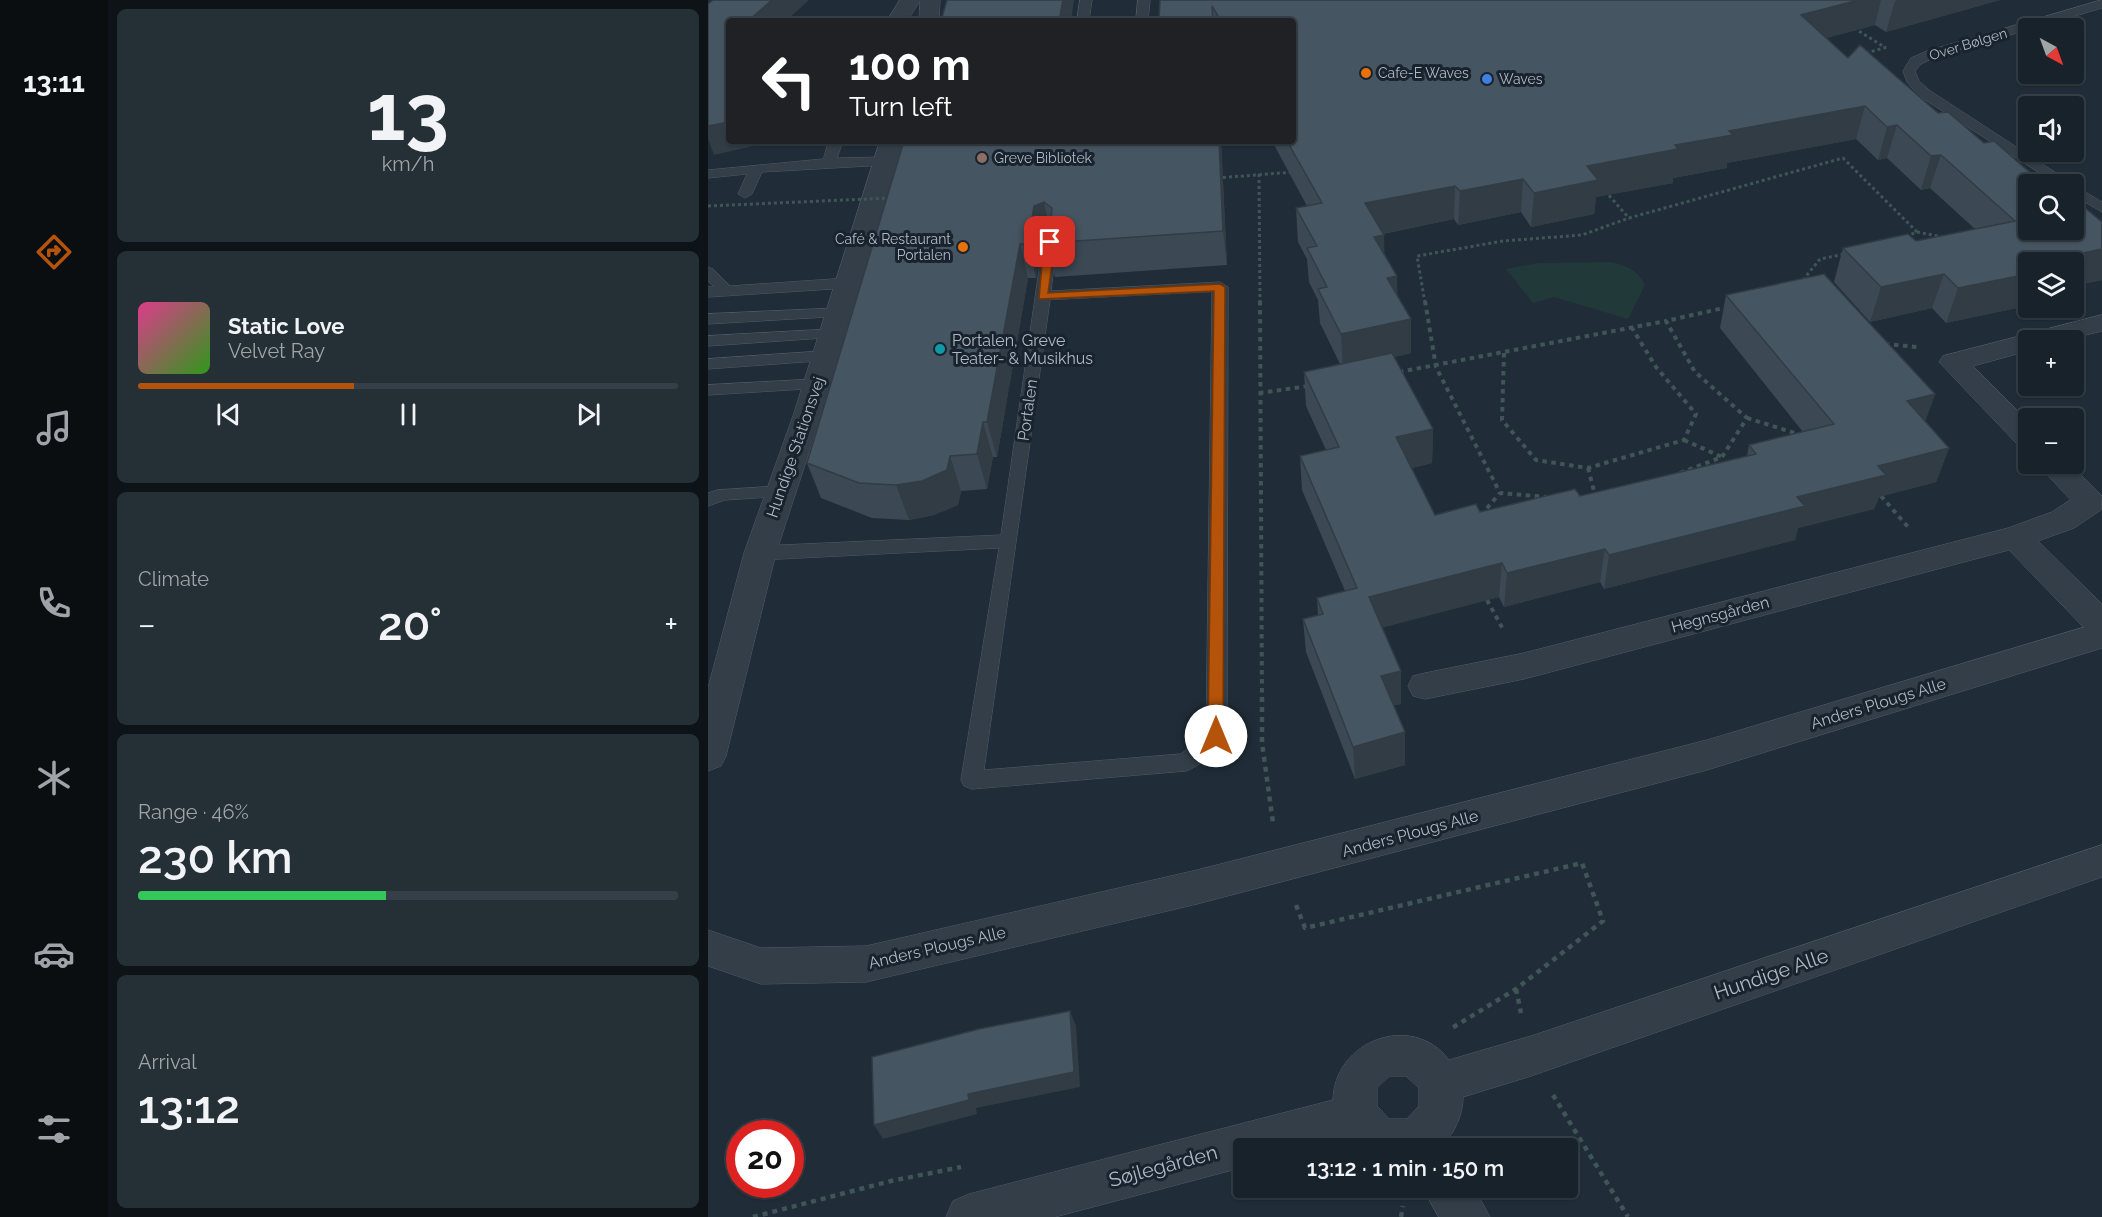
<!DOCTYPE html>
<meta charset="utf-8">
<style>
:root{--surface:#18222a;--page:#252f36;--text:#f1f3f6;--muted:#9fa4a8;--line:#363f47;--accent:#b45309}
body{margin:0;font-family:Raleway,sans-serif;background:var(--page);color:var(--text);height:100vh;display:flex;flex-direction:column;font-size:22px;white-space:nowrap}
*{box-sizing:border-box;margin:0}
p{font-size:20px;color:var(--muted)}
.icon{flex:none;width:33px;height:33px;fill:none;stroke:currentColor;stroke-width:2;stroke-linecap:round;stroke-linejoin:round}
.map{position:relative;flex:1;overflow:hidden}
.details{display:flex;flex-direction:column;gap:9px;padding:9px;background:#0d1317;width:600px}
.details>*{flex:none}
.guide{position:absolute;left:18px;top:18px;width:570px;height:126px;border-radius:6px;box-shadow:0 2px 4px #0004,0 0 0 2px var(--line);background:#202124;color:#fff;overflow:hidden}
.needle{width:39px;rotate:139deg}
.fabs{position:absolute;left:1310px;top:18px;display:grid;gap:12px}
.fabs a{display:grid;place-items:center;width:66px;height:66px;border-radius:6px;background:var(--surface);box-shadow:0 2px 4px #0004,0 0 0 2px var(--line);font-size:30px}
.speed{position:absolute;left:18px;top:1120px;display:flex;gap:12px;font-size:30px;font-weight:700;text-align:center}
.speed>*{display:grid;place-content:center;width:78px;height:78px;border-radius:50%;background:var(--surface);box-shadow:0 2px 4px #0004,0 0 0 2px var(--line);line-height:1}
.speed .limit{border:9px solid #d22;background:#fff;color:#111}
.pin{position:absolute;display:grid;place-items:center;width:51px;height:51px;color:#fff;margin:-26px;border-radius:12px;box-shadow:0 3px 9px #0006}
.me{position:absolute;width:66px;margin:-33px;rotate:0deg;stroke-linejoin:round;filter:drop-shadow(0 0 4px #0008)}
.turn{display:flex;align-items:center;gap:21px;height:126px;padding:0 24px;font-size:27px}
.turn .icon{width:78px;height:78px;stroke-width:2.5}
.turn b{display:block;font-size:42px;line-height:51px}
.big{font-size:45px;font-weight:600;line-height:1.1}
.details .tile{flex:1;display:flex;flex-direction:column;justify-content:center;gap:9px;min-width:0;padding:0 21px;border-radius:9px;background:var(--page)}
.details .dial{align-items:center;gap:0}
.dial b{font-size:78px;line-height:1}
.song{display:flex;align-items:center;gap:18px}
.cover{width:72px;height:72px;border-radius:9px;background:linear-gradient(135deg,hsl(330 70% 55%),hsl(110 70% 35%))}
.played{height:6px;border-radius:3px;background:linear-gradient(90deg,var(--accent) 40%,var(--line) 40%)}
.keys{display:flex;justify-content:space-around;direction:ltr}
.heat{display:flex;justify-content:space-between;align-items:center;font-size:33px;direction:ltr}
.charge{height:9px;border-radius:4px;background:linear-gradient(90deg,#34c759 46%,var(--line) 0)}
.trip{position:absolute;left:525px;top:1138px;width:345px;height:60px;border-radius:6px;background:var(--surface);box-shadow:0 2px 4px #0004,0 0 0 2px var(--line);font-weight:600;line-height:60px;text-align:center}
main{display:flex;flex:1;min-height:0}
.tab-bar{display:flex;flex-direction:column;width:108px;justify-content:space-around;align-items:center;background:#0a0e11;color:var(--muted)}
.tab-bar .icon{width:42px;height:42px}
.tab-bar .current{color:var(--accent)}
.tab-bar b{font-size:27px;color:var(--text)}
.map>svg:first-child{display:block}
.green{fill:#223939}
.lines{fill:none;stroke-linecap:round;stroke-linejoin:round}
.service-casing{stroke:#515c66;stroke-width:1}
.minor-casing{stroke:#515c66;stroke-width:1}
.tertiary-casing{stroke:#515c66;stroke-width:1}
.path-far2{stroke:#3f5556;stroke-width:3;stroke-dasharray:3 3;stroke-linecap:butt}
.path-far1{stroke:#3f5556;stroke-width:4;stroke-dasharray:4.5 4.5;stroke-linecap:butt}
.path{stroke:#3f5556;stroke-width:4.5;stroke-dasharray:5 5;stroke-linecap:butt}
.service{fill:#333e48;fill-rule:evenodd}
.minor{fill:#333e48;fill-rule:evenodd}
.tertiary{fill:#333e48;fill-rule:evenodd}
.path-bridge{stroke:#3f5556;stroke-width:3;stroke-dasharray:3 3;stroke-linecap:butt}
.wall{fill:#3c4954}
.shaded-wall{fill:#313c45}
.building{fill:#465562;stroke:#313c45;stroke-width:1.5}
.route{fill:#b45309;stroke:#753606;stroke-width:1.5}
.food-dot{fill:#e8710a;stroke:#19232d;stroke-width:2}
.shop-dot{fill:#3f7fe0;stroke:#19232d;stroke-width:2}
.education-dot{fill:#8d6e63;stroke:#19232d;stroke-width:2}
.culture-dot{fill:#0f9aa8;stroke:#19232d;stroke-width:2}
.labels{text-anchor:middle;stroke-width:6;stroke-linejoin:round;paint-order:stroke}
.far-street-label{font-size:14px;fill:#aeb9c5;stroke:#19232d}
.far-poi-label{font-size:14px;fill:#aeb9c5;stroke:#19232d;text-anchor:start}
.poi-label{font-size:16px;fill:#aeb9c5;stroke:#19232d;text-anchor:start}
.street-label{font-size:16px;fill:#aeb9c5;stroke:#19232d}
.near-street-label{font-size:20px;fill:#aeb9c5;stroke:#19232d}
</style>
<main>
<nav class="tab-bar">
<b>13:11</b>
<svg class="icon current" aria-label="directions" viewBox="0 0 24 24"><path d="M12 3l9 9-9 9-9-9zM9 14v-3h6M13 9l2 2-2 2"/></svg>
<svg class="icon" aria-label="music" viewBox="0 0 24 24"><path d="M9 18V5l10-2v13"/><circle cx="6" cy="18" r="3"/><circle cx="16" cy="16" r="3"/></svg>
<svg class="icon" aria-label="phone" viewBox="0 0 24 24"><path d="M5 4h4l2 5-3 2q2 4 5 5l2-3 5 2v4C11 20 4 13 5 4z"/></svg>
<svg class="icon" aria-label="climate" viewBox="0 0 24 24"><path d="M12 3v18M4 7l16 10M4 17L20 7"/></svg>
<svg class="icon" aria-label="car" viewBox="0 0 24 24"><path d="M5 17H2v-5l4-1 3-4h7l3 4 3 1v5h-3M9 17h6M6 11h13"/><circle cx="7" cy="17" r="2"/><circle cx="17" cy="17" r="2"/></svg>
<svg class="icon" aria-label="filters" viewBox="0 0 24 24"><path d="M4 7h16M4 17h16"/><circle cx="9" cy="7" r="2"/><circle cx="15" cy="17" r="2"/></svg>
</nav>
<section class="details">
<div class="tile dial"><b>13</b><p>km/h</p></div>
<div class="tile">
<div class="song"><i class="cover"></i><div><b>Static Love</b><p>Velvet Ray</p></div></div>
<div class="played"></div>
<div class="keys"><svg class="icon" aria-label="previous" viewBox="0 0 24 24"><path d="M18 5L8 12l10 7zM5 5v14"/></svg><svg class="icon" aria-label="pause" viewBox="0 0 24 24"><path d="M8 5v14M16 5v14"/></svg><svg class="icon" aria-label="next" viewBox="0 0 24 24"><path d="M6 5l10 7-10 7zM19 5v14"/></svg></div>
</div>
<div class="tile"><p>Climate</p>
<div class="heat"><a>−</a><b class="big">20°</b><a>+</a></div>
</div>
<div class="tile"><p>Range · 46%</p><b class="big">230 km</b><div class="charge"></div></div>
<div class="tile"><p>Arrival</p><b class="big">13:12</b></div>
</section>
<div class="map">
<svg width="1394" height="1217" viewBox="0 0 1394 1217">
<rect width="100%" height="100%" fill="#202d38"/>
<path class="green" d="M 901,262 C 918,265 929,269 937,285 L 920,319 L 846,297 L 825,303 L 798,269 L 831,263 Z"/>
<g class="lines">
<g class="service-casing">
<path id="service" d="M 372,0 L 384,0 L 381,21 L 369,21 Z
M 430,0 L 442,0 L 440,21 L 428,21 Z
M 1394,0 L 1394,8 L 1227,57 L 1213,64 L 1207,71 L 1211,81 L 1221,90 L 1365,184 L 1349,184 L 1211,96 L 1199,82 L 1195,71 L 1203,58 L 1219,51 Z
M 121,141 L 135,141 L 129,158 L 178,157 L 185,161 L 178,165 L 54,172 L 44,194 L 37,198 L 30,194 L 39,174 L 0,178 L 0,170 L 115,159 Z
M 1365,185 L 1394,202 L 1394,212 L 1365,195 Z
M 342,238 L 349,242 L 343,291 L 512,282 L 520,287 L 519,736 C 512,749 492,766 478,771 L 264,789 L 256,786 L 253,780 L 291,548 L 52,560 L 45,558 L 43,553 L 45,548 L 52,546 L 293,535 L 335,242 ZM 504,292 L 498,733 L 473,754 L 276,770 L 342,300 Z
M 0,267 L 5,269 L 22,286 L 140,278 L 148,283 L 140,288 L 0,297 L 0,287 L 6,287 L 0,281 Z
M 131,308 L 137,310 L 139,313 L 137,316 L 0,324 L 0,314 Z
M 124,329 L 130,331 L 132,334 L 130,337 L 0,346 L 0,336 Z
M 117,351 L 125,356 L 123,360 L 0,369 L 0,359 Z
M 108,379 L 114,380 L 116,384 L 114,388 L 0,395 L 0,385 Z
M 71,486 L 77,488 L 80,492 L 77,496 L 17,500 L 0,506 L 0,493 L 9,490 Z"/>
</g>
<g class="minor-casing">
<path id="minor" d="M 1394,315 L 1394,331 L 1357,340 L 1320,340 L 1320,351 L 1265,366 L 1320,421 L 1320,448 L 1310,445 L 1231,362 L 1235,356 Z
M 1330,464 L 1362,464 L 1394,496 L 1393,510 L 1366,528 L 1330,541 L 1394,604 L 1394,638 L 1382,634 L 1301,550 L 816,679 L 717,699 L 705,696 L 700,686 L 705,676 L 717,673 L 816,653 L 1300,528 L 1344,512 L 1362,500 Z
M 1394,845 L 1394,877 L 823,1076 L 755,1097 C 755,1116 745,1137 730,1149 L 650,1149 L 640,1139 L 602,1149 L 536,1149 L 536,1167 L 347,1217 L 238,1217 L 245,1201 L 261,1194 L 625,1100 C 626,1041 704,1011 741,1060 L 823,1036 ZM 682,1076 L 698,1076 L 711,1088 L 711,1106 L 699,1119 L 681,1119 L 669,1106 L 669,1088 Z
M 715,1188 L 766,1188 L 782,1217 L 731,1217 Z"/>
</g>
<g class="tertiary-casing">
<path id="tertiary" d="M 192,0 L 232,0 L 231,21 L 211,21 L 212,1 L 199,21 L 179,21 Z
M 172,141 L 196,141 L 113,416 L 68,553 L 18,756 L 13,766 L 0,771 L 0,688 L 36,553 L 85,416 Z
M 1394,622 L 1394,648 L 999,770 L 489,904 L 158,982 L 53,984 L 0,966 L 0,930 L 53,948 L 158,946 L 489,870 L 999,740 Z"/>
</g>
<path class="path-far2" d="M 1146,28 L 1178,48
M 1158,53 L 1179,47
M 551,174 L 552,303
M 509,178 L 586,172
M 897,191 L 921,218 L 1135,158 L 1209,232 L 1199,236
M 1209,232 L 1235,237
M 1095,280 L 1112,259 L 1137,254
M 717,303 L 709,256 L 795,241 L 874,235 L 921,218"/>
<path class="path-far1" d="M 552,301 L 554,699
M 717,301 L 728,367 L 792,493 L 839,497
M 1177,344 L 1209,347
M 796,353 L 794,420 L 828,460 L 880,468 L 976,440 L 988,414 L 948,367 L 924,328
M 691,372 L 958,321
M 551,393 L 601,386
M 1039,418 L 1093,435
M 976,440 L 1014,457
M 880,468 L 887,495
M 972,473 L 1014,457 L 1039,418 L 987,372 L 958,321 L 1020,307
M 1173,496 L 1200,527
M 773,515 L 792,493
M 779,600 L 796,631"/>
<path class="path" d="M 554,697 L 554,743 L 565,823
M 588,905 L 597,928 L 874,863 L 895,921 L 808,989 L 744,1028
M 808,989 L 813,1013
M 845,1095 L 920,1217
M 45,1217 L 183,1181 L 253,1167
M 693,1217 L 695,1206"/>
<use href="#service" class="service"/>
<use href="#minor" class="minor"/>
<use href="#tertiary" class="tertiary"/>
<path class="path-bridge" d="M 0,206 L 182,198"/>
</g>
<path class="wall" d="M 452,0 L 1292,0 L 1178,32 L 1167,25 L 1118,38 L 1140,58 L 1276,143 L 1394,222 L 1394,280 L 1365,286 L 1320,262 L 1320,300 L 1318,306 L 1238,323 L 1224,308 L 1162,322 L 1126,282 L 1135,248 L 1208,241 L 1267,229 L 1222,188 L 1213,190 L 1179,158 L 1170,160 L 1148,139 L 1019,163 L 1019,168 L 965,178 L 965,183 L 888,197 L 886,214 L 823,227 L 813,212 L 750,225 L 746,219 L 675,234 L 676,254 L 689,296 L 703,353 L 686,357 L 725,429 L 724,463 L 704,468 L 727,515 L 772,512 L 872,496 L 1039,456 L 1041,445 L 1095,432 L 1012,328 L 1018,295 L 1227,394 L 1217,421 L 1241,448 L 1228,482 L 1171,497 L 1166,509 L 1090,528 L 1087,540 L 896,589 L 892,582 L 796,607 L 791,597 L 674,627 L 693,704 L 686,705 L 697,765 L 647,779 L 598,652 L 595,619 L 610,615 L 609,598 L 637,591 L 594,490 L 592,456 L 618,450 L 598,406 L 596,372 L 632,364 L 612,323 L 610,300 L 601,282 L 599,259 L 590,242 L 588,208 L 599,206 L 564,141 L 585,141 L 585,21 L 451,21 Z
M 196,141 L 513,141 L 519,265 L 347,277 L 340,243 L 340,237 L 334,240 L 328,278 L 320,278 L 289,457 L 285,457 L 279,489 L 253,491 L 250,505 L 226,515 L 201,520 L 164,518 L 113,498 L 99,463 Z"/>
<path class="shaded-wall" d="M 64,0 L 101,0 L 78,21 L 40,21 Z
M 355,0 L 366,0 L 363,21 L 351,21 Z
M 1151,0 L 1173,0 L 1167,25 L 1086,47 L 1093,15 Z
M 1189,0 L 1292,0 L 1178,32 L 1187,1 Z
M 1157,106 L 1148,139 L 1019,163 L 1019,168 L 965,178 L 965,183 L 888,197 L 886,214 L 823,227 L 826,193 L 879,166 L 967,145 L 1021,131 Z
M 21,122 L 21,141 L 67,141 L 6,155 L 0,139 L 0,126 Z
M 1189,125 L 1179,158 L 1170,160 L 1179,127 Z
M 511,141 L 513,141 L 519,265 L 515,231 Z
M 1233,155 L 1222,188 L 1213,190 L 1223,156 Z
M 815,179 L 813,212 L 750,225 L 752,191 Z
M 747,186 L 746,219 L 658,237 L 657,203 Z
M 336,202 L 343,236 L 334,240 L 328,278 L 320,244 L 326,206 Z
M 676,235 L 677,269 L 666,237 Z
M 312,244 L 320,278 L 289,457 L 279,422 Z
M 1394,249 L 1394,280 L 1365,286 L 1365,262 L 1333,262 Z
M 1236,274 L 1224,308 L 1162,322 L 1173,287 Z
M 1320,274 L 1320,300 L 1318,306 L 1238,323 L 1250,288 Z
M 689,276 L 690,310 L 679,278 Z
M 703,319 L 703,353 L 635,369 L 633,334 Z
M 1227,394 L 1215,428 L 1199,401 Z
M 275,422 L 285,457 L 279,489 L 269,454 Z
M 725,429 L 724,463 L 689,471 L 688,437 Z
M 1241,448 L 1228,482 L 1171,497 L 1166,509 L 1090,528 L 1087,540 L 896,589 L 901,555 L 1089,497 L 1170,466 Z
M 242,456 L 253,491 L 250,505 L 226,515 L 201,520 L 188,485 Z
M 897,549 L 892,582 L 796,607 L 799,573 Z
M 794,563 L 791,597 L 662,631 L 661,597 Z
M 693,671 L 693,704 L 674,708 L 673,676 Z
M 697,732 L 697,765 L 647,779 L 645,747 Z
M 362,1011 L 368,1026 L 372,1087 L 268,1108 L 269,1114 L 175,1139 L 166,1125 L 260,1094 Z"/>
<path class="building" d="M 5,0 L 64,0 L 40,21 L 21,21 L 21,122 L 0,126 L 0,4 Z
M 239,0 L 355,0 L 351,21 L 233,21 Z
M 452,0 L 1151,0 L 1093,15 L 1140,58 L 1152,45 L 1230,113 L 1240,112 L 1276,143 L 1286,141 L 1326,176 L 1336,174 L 1349,184 L 1320,184 L 1320,230 L 1365,230 L 1365,198 L 1394,222 L 1394,249 L 1333,262 L 1320,262 L 1320,274 L 1250,288 L 1236,274 L 1173,287 L 1135,248 L 1200,234 L 1208,241 L 1307,221 L 1233,155 L 1223,156 L 1189,125 L 1179,127 L 1157,106 L 1021,131 L 1025,135 L 967,145 L 970,149 L 879,166 L 890,180 L 826,193 L 815,179 L 752,191 L 747,186 L 657,203 L 676,235 L 666,237 L 689,276 L 679,278 L 703,319 L 633,334 L 610,289 L 619,287 L 599,248 L 609,246 L 588,208 L 614,203 L 579,141 L 585,141 L 585,21 L 513,21 L 504,6 L 505,21 L 451,21 Z
M 196,141 L 511,141 L 515,231 L 340,243 L 344,208 L 336,202 L 326,206 L 320,244 L 312,244 L 279,422 L 275,422 L 269,454 L 242,456 L 239,470 L 214,481 L 188,485 L 151,483 L 99,463 Z
M 1116,274 L 1227,394 L 1199,401 L 1241,448 L 1170,466 L 1178,475 L 1089,497 L 1097,506 L 901,555 L 897,549 L 799,573 L 794,563 L 661,597 L 693,671 L 673,676 L 697,732 L 645,747 L 595,619 L 615,614 L 609,598 L 649,588 L 592,456 L 631,447 L 596,372 L 684,353 L 725,429 L 688,437 L 727,515 L 768,504 L 772,512 L 867,489 L 872,496 L 1048,454 L 1041,445 L 1126,424 L 1018,295 Z
M 362,1011 L 366,1072 L 260,1094 L 261,1100 L 166,1125 L 164,1057 L 271,1029 Z"/>
<path class="route" d="M 342,239 L 347,242 L 340,293 L 512,284 L 517,287 L 515,736 L 513,740 L 502,740 L 500,736 L 506,291 L 331,299 L 336,242 Z"/>
<g class="food-dot">
<circle cx="658" cy="73" r="6"/>
<circle cx="255" cy="247" r="6"/>
</g>
<circle class="shop-dot" cx="779" cy="79" r="6"/>
<circle class="education-dot" cx="274" cy="158" r="6"/>
<circle class="culture-dot" cx="232" cy="349" r="6"/>
<g class="labels">
<g class="far-street-label">
<text transform="translate(1260 44) rotate(-17)" y="5">Over Bølgen</text>
</g>
<g class="far-poi-label">
<text x="670" y="78">Cafe-E Waves</text>
<text x="791" y="84">Waves</text>
<text x="286" y="163">Greve Bibliotek</text>
<text x="243" y="244" text-anchor="end">Café &amp; Restaurant<tspan x="243" dy="16">Portalen</tspan></text>
</g>
<g class="poi-label">
<text x="244" y="346">Portalen, Greve<tspan x="244" dy="18">Teater- &amp; Musikhus</tspan></text>
</g>
<g class="street-label">
<text transform="translate(319 410) rotate(-82)" y="6">Portalen</text>
<text transform="translate(87 447) rotate(-71)" y="6">Hundige Stationsvej</text>
<text transform="translate(1012 614) rotate(-15)" y="6">Hegnsgården</text>
<text transform="translate(1170 703) rotate(-17)" y="6">Anders Plougs Alle</text>
<text transform="translate(702 833) rotate(-15)" y="6">Anders Plougs Alle</text>
<text transform="translate(229 947) rotate(-13)" y="6">Anders Plougs Alle</text>
</g>
<g class="near-street-label">
<text transform="translate(1063 974) rotate(-19)" y="7">Hundige Alle</text>
<text transform="translate(455 1166) rotate(-15)" y="7">Søjlegården</text>
</g>
</g>
</svg>
<div class="fabs">
<a><svg class="needle" viewBox="-14 -14 28 28"><path d="M0-13l5 13h-10z" fill="#e53935"/><path d="M0 13l5-13h-10z" fill="#9fa4a8"/></svg></a>
<a><svg class="icon" aria-label="sound" viewBox="0 0 24 24"><path d="M4 9h4l5-4v14l-5-4H4zM17 9q2 3 0 6"/></svg></a>
<a><svg class="icon" aria-label="search" viewBox="0 0 24 24"><circle cx="10" cy="10" r="6"/><path d="M15 15l6 6"/></svg></a>
<a><svg class="icon" aria-label="layers" viewBox="0 0 24 24"><path d="M12 4l9 5-9 5-9-5zM3 14l9 5 9-5"/></svg></a>
<a>+</a>
<a>−</a>
</div>
<div class="speed"><div class="limit">20</div></div>
<div class="pin" style="left:342px;top:242px;background:#d93025"><svg class="icon" aria-label="arrive" viewBox="0 0 24 24"><path d="M6 21V4h12l-3 4 3 4H6"/></svg></div>
<svg class="me" style="left:508px;top:736px" viewBox="-20 -20 40 40"><circle r="19" fill="#fff"/><path d="M0-13L10 11 0 6-10 11z" fill="#b45309"/></svg>
<div class="trip">13:12 · 1 min · 150 m</div>
<div class="guide">
<div class="turn"><svg class="icon" aria-label="left" viewBox="0 0 24 24"><path d="M17 20v-9H6M10 6l-5 5 5 5"/></svg><div><b>100 m</b>Turn left</div></div>
</div>
</div>
</main>
